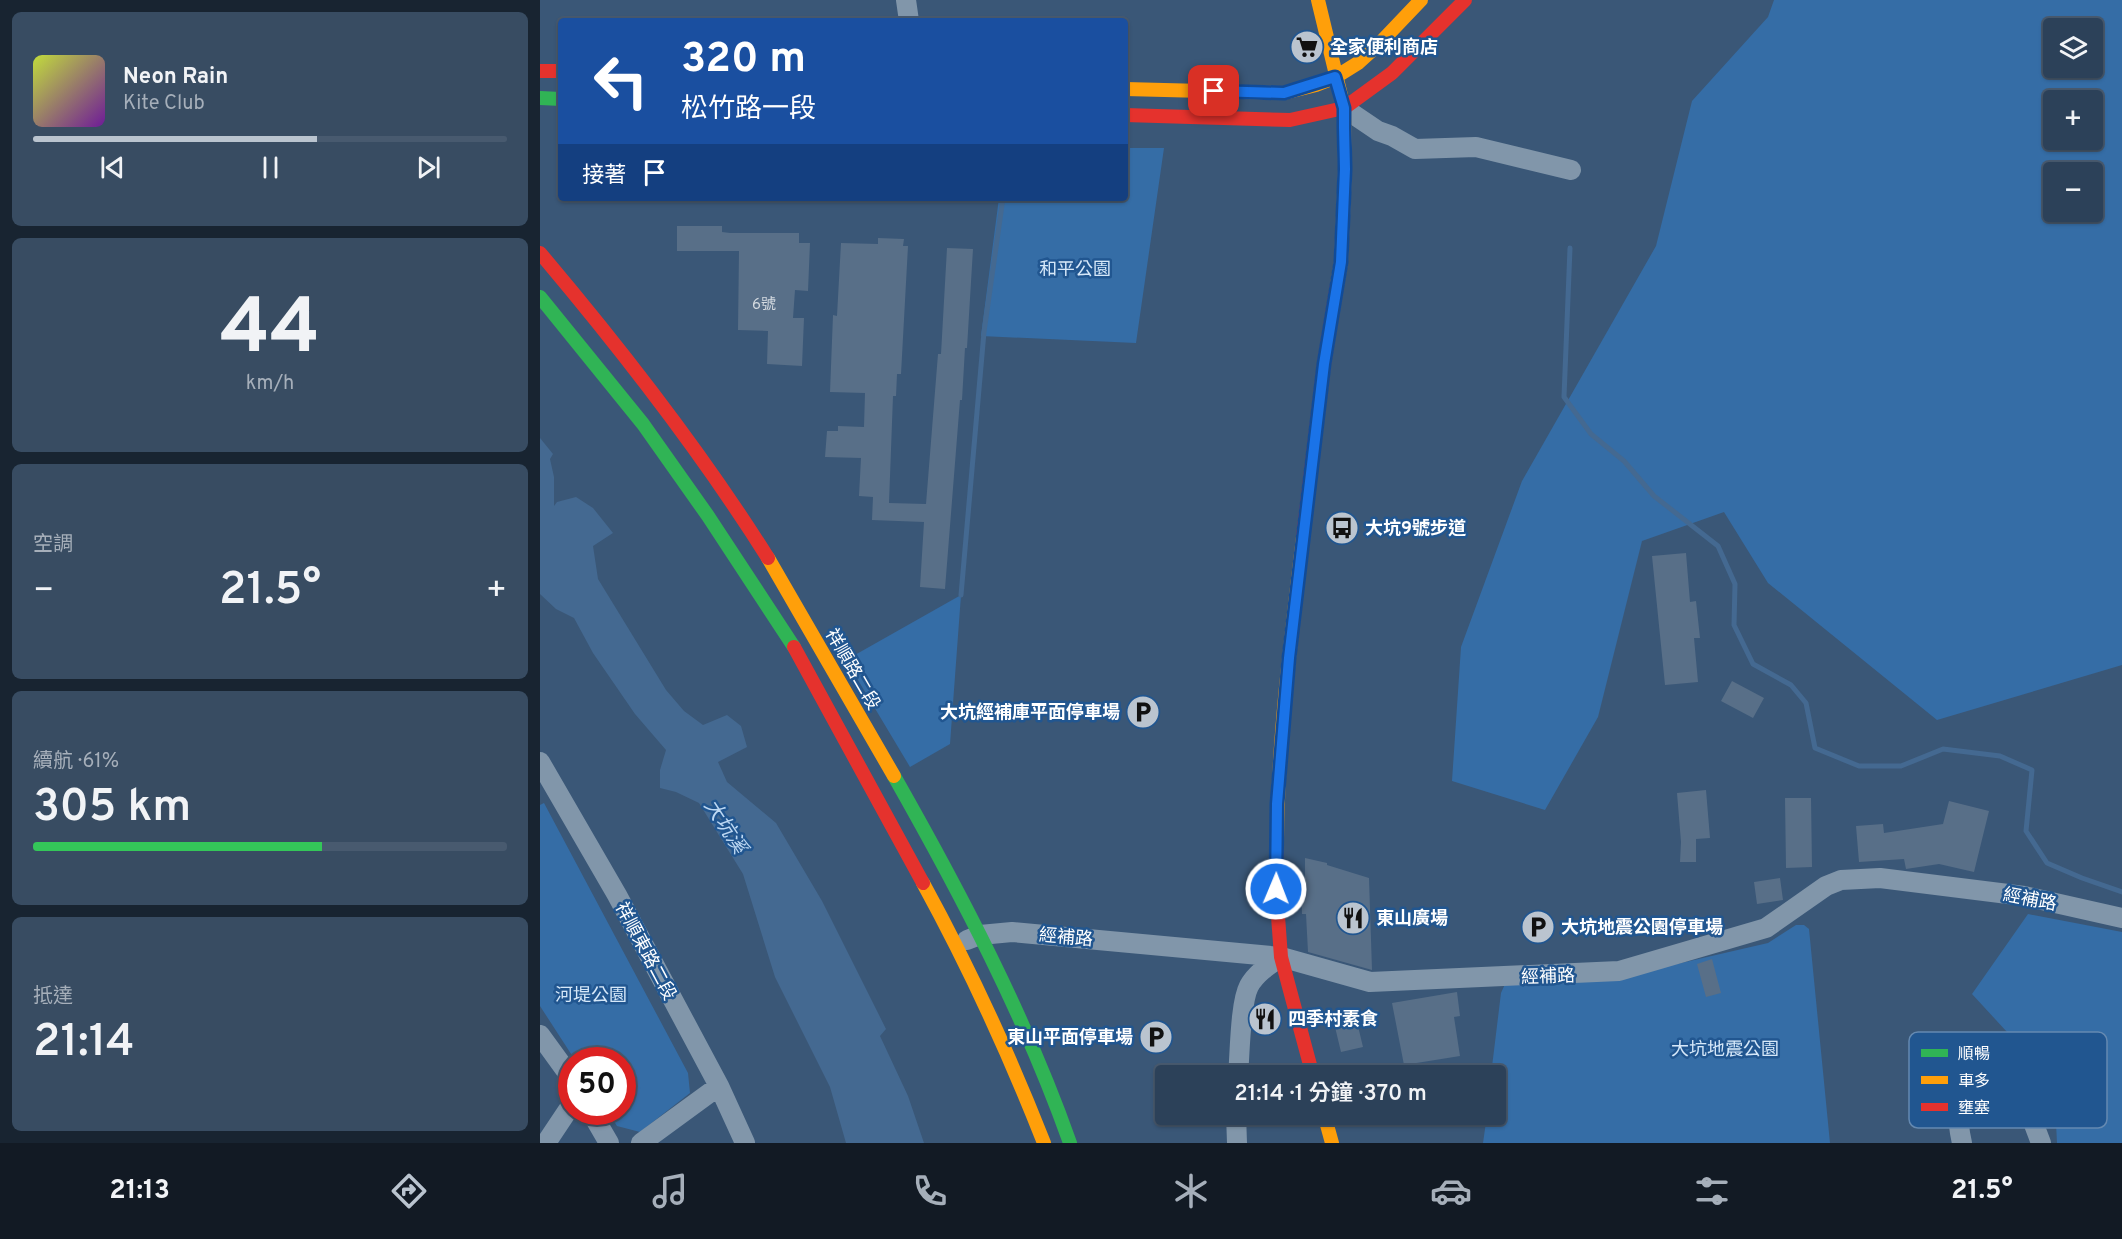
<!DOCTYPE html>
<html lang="zh-TW">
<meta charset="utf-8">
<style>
:root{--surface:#2c4159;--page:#384c62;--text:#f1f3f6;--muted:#a6afba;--line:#485a6f;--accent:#bac4cf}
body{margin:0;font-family:Overpass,"Noto Sans TC",sans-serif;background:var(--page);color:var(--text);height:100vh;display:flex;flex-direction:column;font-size:22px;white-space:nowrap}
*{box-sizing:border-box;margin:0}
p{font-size:20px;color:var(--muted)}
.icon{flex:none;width:33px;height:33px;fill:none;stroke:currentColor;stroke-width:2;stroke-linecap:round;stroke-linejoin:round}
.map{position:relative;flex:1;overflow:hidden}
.side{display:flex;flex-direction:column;gap:12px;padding:12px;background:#182431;width:540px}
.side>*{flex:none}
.banner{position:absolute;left:18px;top:18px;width:570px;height:183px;border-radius:6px;box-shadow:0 2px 4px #0004,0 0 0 2px var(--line);background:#1a4fa0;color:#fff;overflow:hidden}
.tools{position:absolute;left:1503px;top:18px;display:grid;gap:12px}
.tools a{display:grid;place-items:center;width:60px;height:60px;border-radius:6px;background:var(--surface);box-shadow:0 2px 4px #0004,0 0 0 2px var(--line);font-size:30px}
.speed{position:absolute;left:18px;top:1047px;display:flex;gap:12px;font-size:30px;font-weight:700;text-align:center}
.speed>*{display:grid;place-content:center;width:78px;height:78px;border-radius:50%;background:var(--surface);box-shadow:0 2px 4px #0004,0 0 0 2px var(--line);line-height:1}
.speed .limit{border:9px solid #d22;background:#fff;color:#111}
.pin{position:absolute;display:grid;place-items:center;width:51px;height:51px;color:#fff;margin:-26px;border-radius:12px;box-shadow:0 3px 9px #0006}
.me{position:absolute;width:66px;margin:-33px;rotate:1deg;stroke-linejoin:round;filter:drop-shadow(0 0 4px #0008)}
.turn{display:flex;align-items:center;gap:21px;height:126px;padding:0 24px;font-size:27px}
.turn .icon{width:78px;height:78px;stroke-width:2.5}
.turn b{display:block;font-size:42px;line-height:51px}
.then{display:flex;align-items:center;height:57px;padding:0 24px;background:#0003;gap:12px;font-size:22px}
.big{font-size:45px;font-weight:600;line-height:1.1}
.side .card{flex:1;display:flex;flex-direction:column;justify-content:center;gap:9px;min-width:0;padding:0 21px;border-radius:9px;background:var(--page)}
.side .dial{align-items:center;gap:0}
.dial b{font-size:78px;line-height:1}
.song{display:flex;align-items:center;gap:18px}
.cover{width:72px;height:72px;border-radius:9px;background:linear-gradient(135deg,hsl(70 70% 55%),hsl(280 70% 35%))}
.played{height:6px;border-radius:3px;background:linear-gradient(90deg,var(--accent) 60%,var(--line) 60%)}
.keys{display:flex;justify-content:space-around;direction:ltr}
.heat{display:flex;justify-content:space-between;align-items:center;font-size:33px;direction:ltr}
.charge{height:9px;border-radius:4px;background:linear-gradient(90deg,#34c759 61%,var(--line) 0)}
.trip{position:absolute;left:615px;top:1065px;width:351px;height:60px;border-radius:6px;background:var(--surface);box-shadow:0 2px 4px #0004,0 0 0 2px var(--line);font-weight:600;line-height:60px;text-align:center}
.dock{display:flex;height:96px;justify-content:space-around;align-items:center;background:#121a24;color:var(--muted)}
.dock .icon{width:42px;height:42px}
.dock .selected{color:var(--accent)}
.dock b{font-size:27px;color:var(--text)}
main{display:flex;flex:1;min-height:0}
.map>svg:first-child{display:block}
.green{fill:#356da6;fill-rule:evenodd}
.water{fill:#446991}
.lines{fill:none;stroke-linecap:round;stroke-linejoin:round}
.stream{stroke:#446991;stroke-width:5}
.building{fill:#586f88}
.street{stroke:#8196aa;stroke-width:20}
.fast{stroke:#30b455;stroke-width:14}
.slow{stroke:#ff9f0a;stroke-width:14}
.jam{stroke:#e5322d;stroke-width:14}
.route-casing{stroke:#114b97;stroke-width:15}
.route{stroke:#1a73e8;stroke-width:10}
.labels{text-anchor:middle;stroke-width:5;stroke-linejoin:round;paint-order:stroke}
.number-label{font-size:15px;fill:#d5dbe1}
.poi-label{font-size:18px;font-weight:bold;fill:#fff;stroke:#215690;text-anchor:start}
.park-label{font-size:18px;fill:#d6e8f9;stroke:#215690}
.street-label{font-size:18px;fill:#fff;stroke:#215690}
.water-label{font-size:20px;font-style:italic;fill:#bdd8f3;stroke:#215690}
.key{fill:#215690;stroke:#6489b1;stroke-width:1.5}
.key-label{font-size:16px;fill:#fff}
</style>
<main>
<section class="side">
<div class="card">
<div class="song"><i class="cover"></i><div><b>Neon Rain</b><p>Kite Club</p></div></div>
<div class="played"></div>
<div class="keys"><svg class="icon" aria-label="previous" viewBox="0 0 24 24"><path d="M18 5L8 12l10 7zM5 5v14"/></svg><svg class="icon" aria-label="pause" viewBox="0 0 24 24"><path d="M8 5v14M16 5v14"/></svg><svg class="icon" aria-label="next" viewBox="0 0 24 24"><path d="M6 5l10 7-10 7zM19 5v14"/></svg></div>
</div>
<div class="card dial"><b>44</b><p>km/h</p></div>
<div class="card"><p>空調</p>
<div class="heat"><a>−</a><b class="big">21.5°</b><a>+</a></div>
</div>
<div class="card"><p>續航 · 61%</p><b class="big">305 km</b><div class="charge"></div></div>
<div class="card"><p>抵達</p><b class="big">21:14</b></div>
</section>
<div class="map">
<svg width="1582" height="1143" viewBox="0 0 1582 1143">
<rect width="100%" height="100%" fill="#3a5777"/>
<path class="green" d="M 1234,0 L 1582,0 L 1582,665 L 1397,720 L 1228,583 L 1184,512 L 1102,541 L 1058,717 L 1005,810 L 912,781 L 921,647 L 982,481 L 1116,246 L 1152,101 L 1228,17 ZM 1514,28 L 1552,28 L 1552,68 L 1514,68 ZM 1514,100 L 1552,100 L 1552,140 L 1514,140 ZM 1514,172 L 1552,172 L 1552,212 L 1514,212 Z
M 585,148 L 624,148 L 596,343 L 441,336 L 459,198 L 585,198 Z
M 421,595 L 410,744 L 370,767 L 306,660 Z
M 4,803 L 148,1073 L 150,1093 L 100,1132 L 77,1126 L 68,1112 L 82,1112 L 82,1060 L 35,1060 L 0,1006 L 0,805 Z
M 1488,914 L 1582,932 L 1582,1143 L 1517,1143 L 1514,1083 L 1432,994 Z
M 1256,925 L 1264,925 L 1269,929 L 1290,1143 L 943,1143 L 947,1115 L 956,1114 L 956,1076 L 951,1075 L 961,993 L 965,984 L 1076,978 L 1228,943 Z"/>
<path class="water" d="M 0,438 L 13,454 L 10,459 L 14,477 L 14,506 L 17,502 L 36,497 L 53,508 L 73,533 L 53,546 L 58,579 L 126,690 L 144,711 L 163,725 L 187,715 L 201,726 L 207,747 L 178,762 L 187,782 L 236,823 L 282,901 L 346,1029 L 340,1036 L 368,1096 L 384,1143 L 306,1143 L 290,1087 L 235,977 L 203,874 L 159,803 L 136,792 L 120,788 L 120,770 L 126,750 L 95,714 L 53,653 L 34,618 L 16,609 L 0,594 Z"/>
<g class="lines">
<path class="stream" d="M 1030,248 L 1024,397 L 1051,434 L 1084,461 L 1114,496 L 1178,546 L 1195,584 L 1194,625 L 1213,664 L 1251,685 L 1266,703 L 1275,748 L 1319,766 L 1361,766 L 1403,749 L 1460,756 L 1492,770 L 1486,831 L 1507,863 L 1542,878 L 1582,892
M 421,595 L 444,332 L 463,198"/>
</g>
<path class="building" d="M 137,226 L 182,226 L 182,232 L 190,233 L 259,233 L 259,243 L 270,243 L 268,291 L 255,290 L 253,318 L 264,318 L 262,366 L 227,364 L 228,331 L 198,330 L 199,251 L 137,251 Z
M 338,238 L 364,239 L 363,246 L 368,246 L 361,374 L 357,374 L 356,396 L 353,396 L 349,503 L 386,504 L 398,354 L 401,354 L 407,248 L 433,249 L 427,348 L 425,348 L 422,400 L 420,400 L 405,589 L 380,587 L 384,522 L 332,520 L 333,497 L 319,496 L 321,458 L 285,457 L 287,431 L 298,431 L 298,426 L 324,427 L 325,393 L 290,392 L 293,315 L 297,316 L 301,243 L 338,244 Z
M 1146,553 L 1150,602 L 1156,601 L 1160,638 L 1154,638 L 1158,682 L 1125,685 L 1112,556 Z
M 1192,681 L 1224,698 L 1213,718 L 1181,701 Z
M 1166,790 L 1170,838 L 1156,839 L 1156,862 L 1140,862 L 1141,842 L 1137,793 Z
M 1245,798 L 1271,798 L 1272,867 L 1246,868 Z
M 1409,801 L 1449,811 L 1434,872 L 1399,864 L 1366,869 L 1364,859 L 1319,862 L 1316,826 L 1343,824 L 1344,833 L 1403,824 Z
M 765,858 L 787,863 L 787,865 L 829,878 L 832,970 L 768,952 L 766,914 L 762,914 L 761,879 L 765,878 Z
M 1240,878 L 1243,900 L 1217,904 L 1214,882 Z
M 1172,959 L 1181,993 L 1166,997 L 1157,964 Z
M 917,992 L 920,1016 L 914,1017 L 920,1056 L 864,1065 L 852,1003 Z
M 817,1022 L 823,1047 L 801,1052 L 795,1027 Z"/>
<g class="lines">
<path class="street" d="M 366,0 L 369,21
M 804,108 L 838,131 L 852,136 L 875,149 L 936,147 L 1031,170
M 0,762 L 77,895 L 179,1086 L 205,1143
M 427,940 L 440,935 L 472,932 L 741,957 L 830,982 L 1079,971 L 1226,928 L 1286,886 L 1301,880 L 1340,878 L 1484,896 L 1582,918
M 0,1035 L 32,1079
M 698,1076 C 700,1054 700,1003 709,986 C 716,973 729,965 741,957
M 51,1112 L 69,1143
M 696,1114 L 697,1143
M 6,1143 L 32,1104
M 101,1143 L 179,1086
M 1422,1143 C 1416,1117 1415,1078 1428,1055 L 1445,1054 L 1466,1069 L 1479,1085 L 1501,1143"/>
<path class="fast" d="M 0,98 L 21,99
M 0,297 L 103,424 L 168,516 L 254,647
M 354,776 C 421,894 485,1016 530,1143"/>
<path class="slow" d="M 778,0 L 804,108 L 805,169 L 801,262 L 797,285
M 585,89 L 744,93 L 776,85 L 794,78 L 818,63 L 840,43 L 881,0
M 228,558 L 354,776
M 737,840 C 738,739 751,637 763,537
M 383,883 C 429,967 469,1054 504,1143
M 784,1114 L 792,1143"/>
<path class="jam" d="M 0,71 L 21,71
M 585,115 L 750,120 L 804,108 L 852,73 L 925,0
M 0,253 C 82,350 160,450 228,558
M 763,537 L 784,364 L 797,285
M 254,647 L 383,883
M 737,840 L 736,889 L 741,957 L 773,1076"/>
</g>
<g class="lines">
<g class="route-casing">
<path id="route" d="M 674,91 L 744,93 L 795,77 L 804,108 L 804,128 L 805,169 L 801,262 L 784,364 L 749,658 L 737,804 L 736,889"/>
</g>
<use href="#route" class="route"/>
</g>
<defs>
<g id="supermarket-disc" transform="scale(1.725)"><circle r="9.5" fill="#bac4cf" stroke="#215690"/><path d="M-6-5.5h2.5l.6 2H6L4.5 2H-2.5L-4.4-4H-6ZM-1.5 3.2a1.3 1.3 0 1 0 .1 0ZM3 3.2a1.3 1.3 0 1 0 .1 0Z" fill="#111"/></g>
<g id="bus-disc" transform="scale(1.725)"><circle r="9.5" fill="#bac4cf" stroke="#215690"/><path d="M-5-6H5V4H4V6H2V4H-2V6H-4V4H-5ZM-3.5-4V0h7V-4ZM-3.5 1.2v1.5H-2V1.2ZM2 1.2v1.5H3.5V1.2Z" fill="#111"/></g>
<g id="parking-disc" transform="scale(1.725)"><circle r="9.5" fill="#bac4cf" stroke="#215690"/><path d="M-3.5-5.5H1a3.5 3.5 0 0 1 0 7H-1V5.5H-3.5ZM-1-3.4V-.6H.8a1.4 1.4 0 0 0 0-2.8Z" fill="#111"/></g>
<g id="restaurant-disc" transform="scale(1.725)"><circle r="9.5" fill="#bac4cf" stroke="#215690"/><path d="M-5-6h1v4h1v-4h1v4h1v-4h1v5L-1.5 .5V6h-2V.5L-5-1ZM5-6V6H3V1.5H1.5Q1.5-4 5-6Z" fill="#111"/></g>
</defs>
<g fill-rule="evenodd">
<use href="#supermarket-disc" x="767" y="47"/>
<use href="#bus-disc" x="802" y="528"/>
<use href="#parking-disc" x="603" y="712"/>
<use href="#restaurant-disc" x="813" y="918"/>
<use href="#parking-disc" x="998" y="927"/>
<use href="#restaurant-disc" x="725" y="1019"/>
<use href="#parking-disc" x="616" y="1037"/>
</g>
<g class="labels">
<g class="number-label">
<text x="224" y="309">6號</text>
</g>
<g class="poi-label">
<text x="790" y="53">全家便利商店</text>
<text x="825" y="534">大坑9號步道</text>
<text x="580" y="718" text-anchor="end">大坑經補庫平面停車場</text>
<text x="836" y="924">東山廣場</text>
<text x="1021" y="933">大坑地震公園停車場</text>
<text x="748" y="1025">四季村素食</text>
<text x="593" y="1043" text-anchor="end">東山平面停車場</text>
</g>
<g class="park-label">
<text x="535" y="275">和平公園</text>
<text x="51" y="1001">河堤公園</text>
<text x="1185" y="1055">大坑地震公園</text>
</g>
<g class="street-label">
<text transform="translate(313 669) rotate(60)" y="6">祥順路二段</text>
<text transform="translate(1490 899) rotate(11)" y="6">經補路</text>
<text transform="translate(526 937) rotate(5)" y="6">經補路</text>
<text transform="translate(106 951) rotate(62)" y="6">祥順東路二段</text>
<text transform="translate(1008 976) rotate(-2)" y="6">經補路</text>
</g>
<g class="water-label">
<text transform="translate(186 826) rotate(57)" y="7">大坑溪</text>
</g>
</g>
<rect x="1369" y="1032" width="198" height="96" rx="9" class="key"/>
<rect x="1381" y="1049" width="27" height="8" fill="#30b455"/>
<rect x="1381" y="1076" width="27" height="8" fill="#ff9f0a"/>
<rect x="1381" y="1103" width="27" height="8" fill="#e5322d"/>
<g class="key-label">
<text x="1418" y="1059">順暢</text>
<text x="1418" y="1086">車多</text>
<text x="1418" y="1113">壅塞</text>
</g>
</svg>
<div class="tools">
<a><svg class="icon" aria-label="layers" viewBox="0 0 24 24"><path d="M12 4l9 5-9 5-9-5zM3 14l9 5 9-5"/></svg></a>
<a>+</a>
<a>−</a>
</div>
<div class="speed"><div class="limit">50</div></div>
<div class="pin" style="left:674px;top:91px;background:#d93025"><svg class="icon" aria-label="arrive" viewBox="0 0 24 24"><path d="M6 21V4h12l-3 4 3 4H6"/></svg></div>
<svg class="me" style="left:736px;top:889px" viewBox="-20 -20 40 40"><circle r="17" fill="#1a73e8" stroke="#fff" stroke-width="3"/><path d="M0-11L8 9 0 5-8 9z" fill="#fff"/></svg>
<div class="trip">21:14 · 1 分鐘 · 370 m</div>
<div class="banner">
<div class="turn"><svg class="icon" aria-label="left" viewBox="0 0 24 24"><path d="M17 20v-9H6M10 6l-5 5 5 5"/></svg><div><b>320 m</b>松竹路一段</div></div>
<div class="then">接著<svg class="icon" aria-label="arrive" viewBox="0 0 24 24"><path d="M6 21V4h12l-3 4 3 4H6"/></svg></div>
</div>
</div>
</main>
<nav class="dock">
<b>21:13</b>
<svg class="icon selected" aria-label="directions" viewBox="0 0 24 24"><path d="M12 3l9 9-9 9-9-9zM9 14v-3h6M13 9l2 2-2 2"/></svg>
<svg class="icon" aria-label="music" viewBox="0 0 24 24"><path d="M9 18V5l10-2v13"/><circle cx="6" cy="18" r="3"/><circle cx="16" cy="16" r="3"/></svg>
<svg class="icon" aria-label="phone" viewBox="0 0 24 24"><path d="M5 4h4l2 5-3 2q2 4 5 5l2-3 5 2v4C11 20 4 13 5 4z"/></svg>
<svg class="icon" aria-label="climate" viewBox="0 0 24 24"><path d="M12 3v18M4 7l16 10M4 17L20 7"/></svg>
<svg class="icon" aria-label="car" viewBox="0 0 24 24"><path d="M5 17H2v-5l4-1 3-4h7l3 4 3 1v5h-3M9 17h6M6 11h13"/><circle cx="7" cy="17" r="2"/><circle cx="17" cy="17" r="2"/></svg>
<svg class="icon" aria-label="filters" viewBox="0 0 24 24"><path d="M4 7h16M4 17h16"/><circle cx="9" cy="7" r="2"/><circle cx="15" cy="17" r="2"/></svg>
<b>21.5°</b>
</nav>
